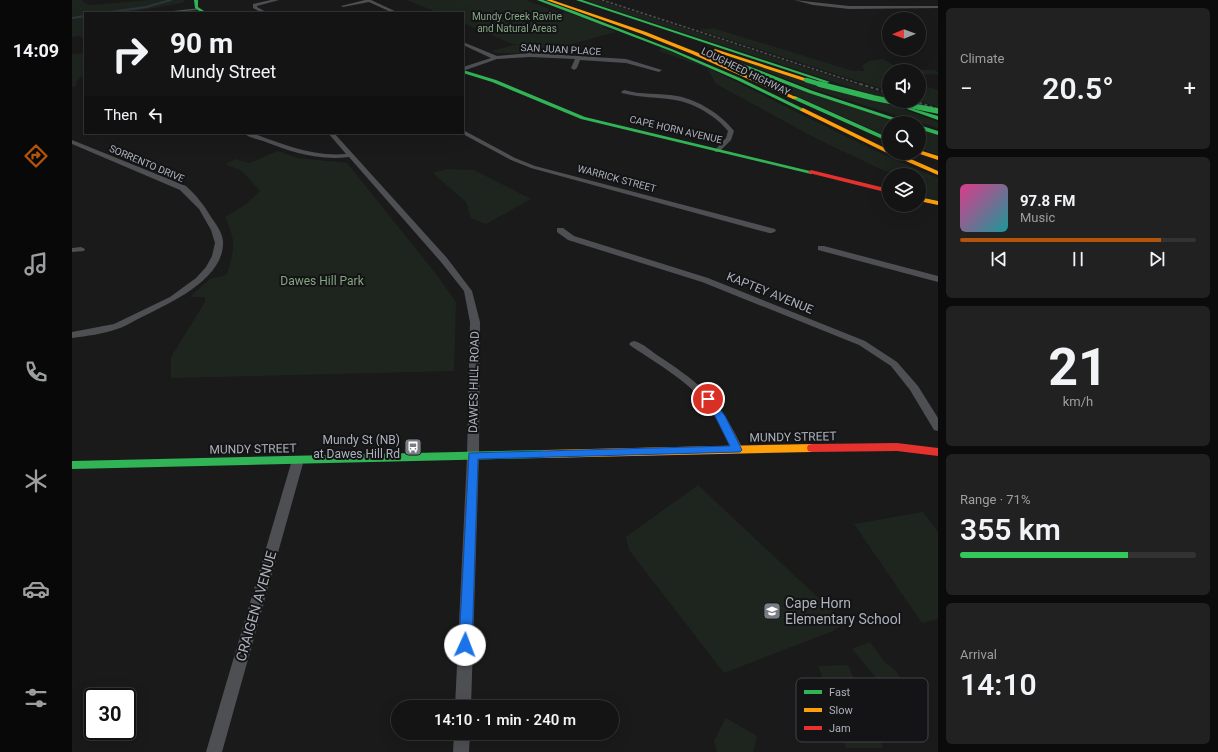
<!DOCTYPE html>
<meta charset="utf-8">
<style>
:root{--surface:#141414;--page:#212122;--text:#f1f3f6;--muted:#9d9ea0;--line:#333334;--accent:#b45309}
body{margin:0;font-family:Roboto,sans-serif;background:var(--page);color:var(--text);height:100vh;display:flex;flex-direction:column;font-size:15px;white-space:nowrap}
*{box-sizing:border-box;margin:0}
p{font-size:13px;color:var(--muted)}
.icon{flex:none;width:22px;height:22px;fill:none;stroke:currentColor;stroke-width:2;stroke-linecap:round;stroke-linejoin:round}
.map{position:relative;flex:1;overflow:hidden}
.sheet{display:flex;flex-direction:column;gap:8px;padding:8px;background:#0b0b0b;width:280px}
.sheet>*{flex:none}
.top-card{position:absolute;left:12px;top:12px;width:380px;height:122px;border-radius:0px;box-shadow:0 4px 16px #0002,0 0 0 1px var(--line);background:#141414;color:var(--text);overflow:hidden}
.needle{width:26px;rotate:269deg}
.controls{position:absolute;left:810px;top:12px;display:grid;gap:8px}
.controls a{display:grid;place-items:center;width:44px;height:44px;border-radius:50%;background:var(--surface);box-shadow:0 4px 16px #0002,0 0 0 1px var(--line);font-size:20px}
.speed{position:absolute;left:12px;top:688px;display:flex;gap:8px;font-size:20px;font-weight:700;text-align:center}
.speed>*{display:grid;place-content:center;width:52px;height:52px;border-radius:50%;background:var(--surface);box-shadow:0 4px 16px #0002,0 0 0 1px var(--line);line-height:1}
.speed .limit{border:2px solid #111;border-radius:6px;background:#fff;color:#111}
.pin{position:absolute;display:grid;place-items:center;width:34px;height:34px;color:#fff;margin:-17px;border:2px solid #fff;border-radius:50%;box-shadow:0 1px 4px #0007}
.me{position:absolute;width:44px;margin:-22px;rotate:2deg;stroke-linejoin:round;filter:drop-shadow(0 0 3px #0008)}
.turn{display:flex;align-items:center;gap:14px;height:84px;padding:0 20px;font-size:18px}
.turn .icon{width:52px;height:52px;stroke-width:2.5}
.turn b{display:block;font-size:28px;line-height:34px}
.then{display:flex;align-items:center;height:38px;padding:0 20px;background:#0003;gap:8px;font-size:15px}
.big{font-size:30px;font-weight:600;line-height:1.1}
.sheet .widget{flex:1;display:flex;flex-direction:column;justify-content:center;gap:6px;min-width:0;padding:0 14px;border-radius:6px;background:var(--page)}
.sheet .dial{align-items:center;gap:0}
.dial b{font-size:52px;line-height:1}
.song{display:flex;align-items:center;gap:12px}
.cover{width:48px;height:48px;border-radius:6px;background:linear-gradient(135deg,hsl(330 70% 55%),hsl(180 70% 35%))}
.played{height:4px;border-radius:2px;background:linear-gradient(90deg,var(--accent) 85%,var(--line) 85%)}
.keys{display:flex;justify-content:space-around;direction:ltr}
.heat{display:flex;justify-content:space-between;align-items:center;font-size:22px;direction:ltr}
.charge{height:6px;border-radius:3px;background:linear-gradient(90deg,#34c759 71%,var(--line) 0)}
.trip{position:absolute;left:319px;top:700px;width:228px;height:40px;border-radius:20px;background:var(--surface);box-shadow:0 4px 16px #0002,0 0 0 1px var(--line);font-weight:600;line-height:40px;text-align:center}
main{display:flex;flex:1;min-height:0}
.tabs{display:flex;flex-direction:column;width:72px;justify-content:space-around;align-items:center;background:#080808;color:var(--muted)}
.tabs .icon{width:28px;height:28px}
.tabs .on{color:var(--accent)}
.tabs b{font-size:18px;color:var(--text)}
.map>svg:first-child{display:block}
.green{fill:#1e251f}
.lines{fill:none;stroke-linecap:round;stroke-linejoin:round}
.stream{stroke:#2d363d;stroke-width:2}
.street{fill:#4e4f53;fill-rule:evenodd}
.fast{fill:#30b455;fill-rule:evenodd}
.slow{fill:#ff9f0a;fill-rule:evenodd}
.jam{fill:#e5322d;fill-rule:evenodd}
.rail-far1{stroke:#4e4f52;stroke-width:1.5;stroke-dasharray:2.5 2;stroke-linecap:butt}
.rail{stroke:#4e4f52;stroke-width:2;stroke-dasharray:3 2.5;stroke-linecap:butt}
.fast-bridge-far1{stroke:#30b455;stroke-width:4.5}
.fast-bridge{stroke:#30b455;stroke-width:5.5}
.route{fill:#1a73e8;stroke:#114b97}
.labels{text-anchor:middle;stroke-width:4;stroke-linejoin:round;paint-order:stroke}
.far-park-label{font-size:10px;fill:#83a683;stroke:#141416}
.far-street-label{font-size:10px;fill:#acb1bb;stroke:#141416}
.park-label{font-size:12px;fill:#83a683;stroke:#141416}
.street-label{font-size:12px;fill:#acb1bb;stroke:#141416}
.poi-label{font-size:12px;fill:#acb1bb;stroke:#141416;text-anchor:end}
.near-poi-label{font-size:14px;fill:#acb1bb;stroke:#141416;text-anchor:start}
.near-street-label{font-size:14px;fill:#acb1bb;stroke:#141416}
.key{fill:#141416;stroke:#424348;stroke-width:1}
.key-label{font-size:11px;fill:#acb1bb}
</style>
<main>
<nav class="tabs">
<b>14:09</b>
<svg class="icon on" aria-label="directions" viewBox="0 0 24 24"><path d="M12 3l9 9-9 9-9-9zM9 14v-3h6M13 9l2 2-2 2"/></svg>
<svg class="icon" aria-label="music" viewBox="0 0 24 24"><path d="M9 18V5l10-2v13"/><circle cx="6" cy="18" r="3"/><circle cx="16" cy="16" r="3"/></svg>
<svg class="icon" aria-label="phone" viewBox="0 0 24 24"><path d="M5 4h4l2 5-3 2q2 4 5 5l2-3 5 2v4C11 20 4 13 5 4z"/></svg>
<svg class="icon" aria-label="climate" viewBox="0 0 24 24"><path d="M12 3v18M4 7l16 10M4 17L20 7"/></svg>
<svg class="icon" aria-label="car" viewBox="0 0 24 24"><path d="M5 17H2v-5l4-1 3-4h7l3 4 3 1v5h-3M9 17h6M6 11h13"/><circle cx="7" cy="17" r="2"/><circle cx="17" cy="17" r="2"/></svg>
<svg class="icon" aria-label="filters" viewBox="0 0 24 24"><path d="M4 7h16M4 17h16"/><circle cx="9" cy="7" r="2"/><circle cx="15" cy="17" r="2"/></svg>
</nav>
<div class="map">
<svg width="866" height="752" viewBox="0 0 866 752">
<rect width="100%" height="100%" fill="#1a1a1a"/>
<path class="green" d="M 0,0 L 11,0 L 11,2 L 19,5 L 77,0 L 114,0 L 110,3 L 53,13 L 13,13 L 13,39 L 8,36 L 0,37 Z
M 335,0 L 454,0 L 488,13 L 494,12 L 535,26 L 530,27 L 544,32 L 466,53 L 424,53 L 419,51 L 446,44 L 441,44 L 391,23 L 391,13 L 367,13 Z
M 512,0 L 526,0 L 817,95 L 817,100 Z
M 641,28 L 781,71 L 793,71 L 790,66 L 797,61 L 811,59 L 830,70 L 862,70 L 866,72 L 866,74 L 847,75 L 847,71 L 817,71 L 817,91 L 627,30 Z
M 609,45 L 692,77 L 828,123 L 817,123 L 817,137 Z
M 589,47 C 683,87 771,140 866,178 L 866,201 L 847,196 L 847,175 L 830,175 L 813,171 L 747,140 L 644,84 L 635,68 L 587,51 Z
M 644,52 L 823,106 L 866,122 L 866,128 L 743,90 Z
M 13,53 L 13,73 L 5,81 L 3,87 L 0,87 L 0,54 Z
M 847,84 L 866,90 L 866,107 L 847,101 Z
M 847,129 L 866,135 L 866,155 L 847,148 Z
M 206,151 L 226,158 L 275,163 L 364,274 L 384,302 L 382,371 L 99,378 L 99,357 L 133,302 L 133,297 L 118,297 L 138,279 L 155,275 C 162,248 165,243 153,217 L 176,203 L 188,191 L 170,171 L 153,164 L 163,159 L 177,163 Z
M 374,169 L 402,170 L 459,199 L 414,224 L 399,218 L 394,202 L 361,173 Z
M 626,485 L 773,623 L 761,631 L 652,673 L 557,550 L 554,537 Z
M 851,512 L 866,532 L 866,619 L 850,623 L 782,524 Z
M 798,642 L 811,660 L 824,671 L 836,692 L 819,695 L 780,649 Z
M 776,665 L 784,683 L 753,684 L 746,666 Z
M 798,716 L 811,748 L 774,748 L 763,718 Z
M 654,718 L 685,736 L 681,752 L 645,752 L 642,741 Z"/>
<g class="lines">
<path class="stream" d="M 31,13 L 74,7 L 99,0
M 0,18 L 13,16"/>
<path class="street" d="M 199,0 L 207,0 L 185,6 L 185,7 L 196,13 L 190,13 L 181,8 L 181,4 Z
M 293,0 L 299,0 L 327,13 L 321,13 L 297,2 L 271,7 L 269,6 Z
M 722,0 L 777,6 L 866,6 L 866,8 L 777,9 L 741,5 Z
M 128,8 L 126,10 L 90,13 L 92,12 Z
M 391,42 L 425,56 L 458,53 L 554,59 L 590,70 L 587,72 L 554,63 L 508,60 L 505,68 L 502,70 L 499,68 L 503,59 L 458,57 L 425,59 L 391,71 L 391,67 L 419,58 L 391,45 Z
M 552,90 C 569,95 587,93 605,96 C 626,100 649,114 662,131 L 659,140 L 647,152 L 643,152 L 643,150 L 654,138 L 656,131 C 644,116 622,103 603,100 C 585,97 568,98 550,93 L 549,92 Z
M 391,130 L 443,158 L 463,166 L 703,229 L 704,231 L 700,233 L 697,233 L 459,168 L 439,160 L 389,133 L 391,133 Z
M 171,133 L 180,133 C 210,144 241,157 274,154 L 256,133 L 262,133 L 375,258 L 400,291 L 408,322 L 407,456 L 399,707 L 383,707 L 395,456 L 398,322 L 392,291 L 369,262 L 277,157 C 247,161 219,152 191,141 C 184,139 176,137 171,133 Z
M 0,140 L 114,186 C 124,195 132,205 139,217 C 144,224 150,232 151,241 C 153,281 93,305 64,320 C 58,323 52,327 45,329 C 31,334 15,336 0,338 L 0,332 L 42,324 L 98,297 L 124,278 L 134,267 L 140,256 L 143,243 L 139,230 L 127,209 L 108,190 L 0,144 Z
M 485,228 L 491,228 L 502,236 L 636,278 L 793,341 L 825,362 L 846,386 L 866,418 L 866,431 L 862,430 L 838,390 L 819,366 L 787,345 L 630,282 L 496,240 L 485,232 Z
M 746,246 L 752,246 L 866,276 L 866,282 L 746,250 Z
M 9,247 L 13,249 L 12,251 L 0,252 L 0,248 Z
M 562,341 C 571,343 580,352 588,357 C 632,386 648,401 671,449 L 669,452 L 661,452 C 653,438 648,422 638,409 C 618,382 586,364 559,346 L 557,344 L 559,342 Z
M 226,456 L 230,457 L 232,460 L 150,752 L 134,752 L 220,460 L 222,457 Z
M 382,733 L 398,733 L 397,752 L 381,752 Z"/>
<path class="fast" d="M 122,0 L 126,0 L 126,7 L 135,13 L 130,13 L 123,8 Z
M 465,0 L 471,0 L 502,11 L 602,50 L 668,78 L 734,110 L 729,111 L 665,80 L 599,51 Z
M 504,0 L 510,0 L 758,82 L 754,83 Z
M 654,59 L 658,59 L 741,91 L 838,123 L 829,123 L 737,93 L 654,61 Z
M 391,70 L 424,80 L 513,117 L 742,172 L 739,174 L 509,119 L 420,82 L 391,73 Z
M 723,96 L 817,138 L 817,142 L 721,99 L 720,98 Z
M 835,107 L 866,116 L 866,120 L 835,109 Z
M 847,125 L 866,131 L 866,135 L 847,129 Z
M 473,450 L 477,451 L 478,454 L 477,457 L 473,458 L 0,469 L 0,461 Z"/>
<path class="slow" d="M 474,0 L 480,0 L 574,32 L 624,52 L 726,98 L 721,99 L 620,54 L 570,34 Z
M 643,49 L 736,79 L 736,80 L 732,81 L 641,51 Z
M 731,108 L 817,150 L 817,153 L 825,153 L 866,171 L 866,175 L 813,152 L 729,111 L 728,110 Z
M 847,150 L 866,156 L 866,160 L 845,153 L 847,153 Z
M 847,197 L 866,201 L 866,205 L 847,201 Z
M 740,444 L 744,445 L 745,448 L 744,451 L 740,452 L 473,458 L 469,457 L 468,454 L 469,451 L 473,450 Z"/>
<path class="jam" d="M 739,170 L 817,189 L 817,193 L 737,173 L 736,172 Z
M 825,443 L 866,448 L 866,456 L 825,451 L 740,452 L 736,451 L 735,448 L 736,445 L 740,444 Z"/>
<path class="rail-far1" d="M 530,0 L 791,85"/>
<path class="rail" d="M 788,84 L 817,93
M 842,101 L 866,109"/>
<path class="fast-bridge-far1" d="M 734,80 L 751,85"/>
<path class="fast-bridge" d="M 747,84 L 802,98 L 866,111"/>
</g>
<path class="route" d="M 636,396 L 639,397 L 653,416 L 670,450 L 668,452 L 406,459 L 400,645 L 398,649 L 393,651 L 389,649 L 387,645 L 397,453 L 658,446 L 644,418 L 631,399 Z"/>
<defs>
<g id="bus-square" transform="scale(0.9)"><rect x="-9" y="-9" width="18" height="18" rx="4" fill="#797c83" stroke="#141416"/><path d="M-5-6H5V4H4V6H2V4H-2V6H-4V4H-5ZM-3.5-4V0h7V-4ZM-3.5 1.2v1.5H-2V1.2ZM2 1.2v1.5H3.5V1.2Z" fill="#fff"/></g>
<g id="school-square" transform="scale(0.9)"><rect x="-9" y="-9" width="18" height="18" rx="4" fill="#797c83" stroke="#141416"/><path d="M0-5L7-2L0 1L-7-2ZM-4 1L0 2.5L4 1V4Q0 6-4 4Z" fill="#fff"/></g>
</defs>
<g fill-rule="evenodd">
<use href="#bus-square" x="341" y="447"/>
<use href="#school-square" x="700" y="611"/>
</g>
<g class="labels">
<g class="far-park-label">
<text x="445" y="20">Mundy Creek Ravine<tspan x="445" dy="12">and Natural Areas</tspan></text>
</g>
<g class="far-street-label">
<text transform="translate(489 49) rotate(3)" y="4">SAN JUAN PLACE</text>
<text transform="translate(674 71) rotate(26)" y="4">LOUGHEED HIGHWAY</text>
<text transform="translate(604 129) rotate(13)" y="4">CAPE HORN AVENUE</text>
<text transform="translate(75 163) rotate(23)" y="4">SORRENTO DRIVE</text>
<text transform="translate(545 178) rotate(15)" y="4">WARRICK STREET</text>
</g>
<g class="park-label">
<text x="250" y="285">Dawes Hill Park</text>
</g>
<g class="street-label">
<text transform="translate(698 293) rotate(22)" y="4">KAPTEY AVENUE</text>
<text transform="translate(402 382) rotate(-89)" y="4">DAWES HILL ROAD</text>
<text transform="translate(721 437) rotate(-1)" y="4">MUNDY STREET</text>
<text transform="translate(181 449) rotate(-1)" y="4">MUNDY STREET</text>
</g>
<g class="poi-label">
<text x="328" y="444">Mundy St (NB)<tspan x="328" dy="14">at Dawes Hill Rd</tspan></text>
</g>
<g class="near-poi-label">
<text x="713" y="608">Cape Horn<tspan x="713" dy="16">Elementary School</tspan></text>
</g>
<g class="near-street-label">
<text transform="translate(184 606) rotate(-74)" y="5">CRAIGEN AVENUE</text>
</g>
</g>
<rect x="724" y="678" width="132" height="64" rx="6" class="key"/>
<rect x="732" y="690" width="18" height="4" fill="#30b455"/>
<rect x="732" y="708" width="18" height="4" fill="#ff9f0a"/>
<rect x="732" y="726" width="18" height="4" fill="#e5322d"/>
<g class="key-label">
<text x="757" y="696">Fast</text>
<text x="757" y="714">Slow</text>
<text x="757" y="732">Jam</text>
</g>
</svg>
<div class="controls">
<a><svg class="needle" viewBox="-14 -14 28 28"><path d="M0-13l5 13h-10z" fill="#e53935"/><path d="M0 13l5-13h-10z" fill="#9d9ea0"/></svg></a>
<a><svg class="icon" aria-label="sound" viewBox="0 0 24 24"><path d="M4 9h4l5-4v14l-5-4H4zM17 9q2 3 0 6"/></svg></a>
<a><svg class="icon" aria-label="search" viewBox="0 0 24 24"><circle cx="10" cy="10" r="6"/><path d="M15 15l6 6"/></svg></a>
<a><svg class="icon" aria-label="layers" viewBox="0 0 24 24"><path d="M12 4l9 5-9 5-9-5zM3 14l9 5 9-5"/></svg></a>
</div>
<div class="speed"><div class="limit">30</div></div>
<div class="pin" style="left:636px;top:399px;background:#d93025"><svg class="icon" aria-label="arrive" viewBox="0 0 24 24"><path d="M6 21V4h12l-3 4 3 4H6"/></svg></div>
<svg class="me" style="left:393px;top:645px" viewBox="-20 -20 40 40"><circle r="19" fill="#fff"/><path d="M0-13L10 11 0 6-10 11z" fill="#1a73e8"/></svg>
<div class="trip">14:10 · 1 min · 240 m</div>
<div class="top-card">
<div class="turn"><svg class="icon" aria-label="right" viewBox="0 0 24 24"><path d="M7 20v-9h11M14 6l5 5-5 5"/></svg><div><b>90 m</b>Mundy Street</div></div>
<div class="then">Then<svg class="icon" aria-label="left" viewBox="0 0 24 24"><path d="M17 20v-9H6M10 6l-5 5 5 5"/></svg></div>
</div>
</div>
<section class="sheet">
<div class="widget"><p>Climate</p>
<div class="heat"><a>−</a><b class="big">20.5°</b><a>+</a></div>
</div>
<div class="widget">
<div class="song"><i class="cover"></i><div><b>97.8 FM</b><p>Music</p></div></div>
<div class="played"></div>
<div class="keys"><svg class="icon" aria-label="previous" viewBox="0 0 24 24"><path d="M18 5L8 12l10 7zM5 5v14"/></svg><svg class="icon" aria-label="pause" viewBox="0 0 24 24"><path d="M8 5v14M16 5v14"/></svg><svg class="icon" aria-label="next" viewBox="0 0 24 24"><path d="M6 5l10 7-10 7zM19 5v14"/></svg></div>
</div>
<div class="widget dial"><b>21</b><p>km/h</p></div>
<div class="widget"><p>Range · 71%</p><b class="big">355 km</b><div class="charge"></div></div>
<div class="widget"><p>Arrival</p><b class="big">14:10</b></div>
</section>
</main>
